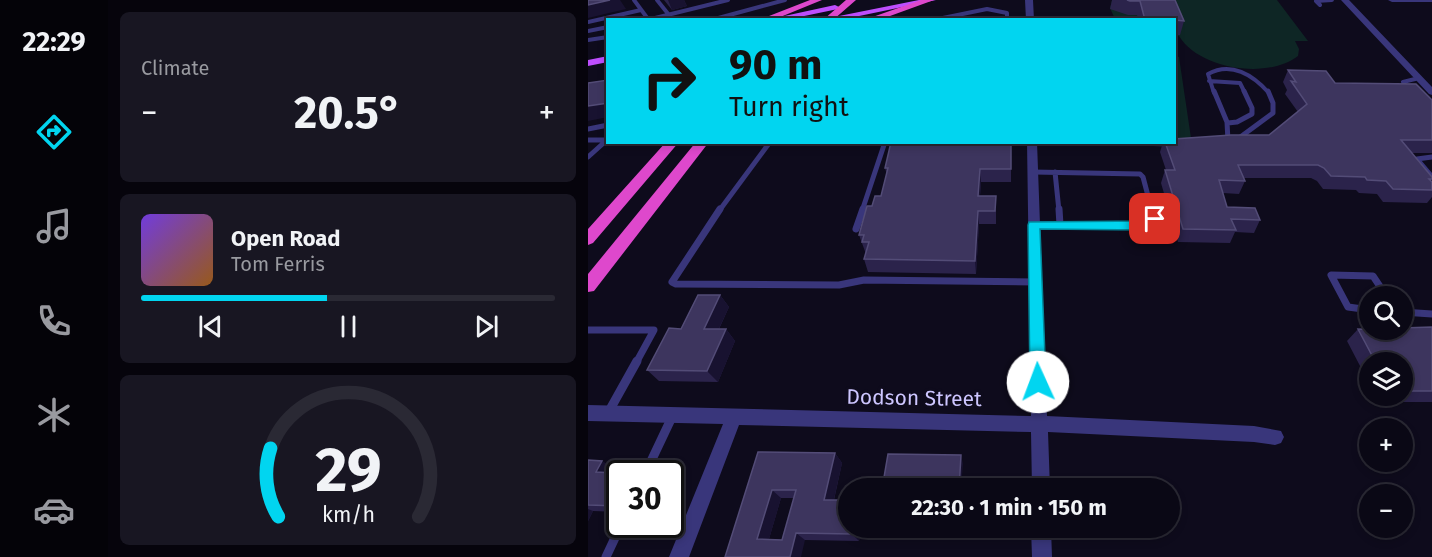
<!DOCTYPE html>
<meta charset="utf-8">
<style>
:root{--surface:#0a0815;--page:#181622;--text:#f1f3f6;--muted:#999aa0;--line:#2a2934;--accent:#01d5f0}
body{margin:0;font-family:"Fira Sans",sans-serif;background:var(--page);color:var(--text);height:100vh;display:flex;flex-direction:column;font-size:22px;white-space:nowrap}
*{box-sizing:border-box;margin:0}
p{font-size:20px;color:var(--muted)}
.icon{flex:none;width:33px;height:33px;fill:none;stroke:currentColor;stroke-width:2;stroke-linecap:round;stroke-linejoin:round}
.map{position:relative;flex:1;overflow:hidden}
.panel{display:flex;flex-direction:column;gap:12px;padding:12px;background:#06040c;width:480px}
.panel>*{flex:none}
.hud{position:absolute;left:18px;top:18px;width:570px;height:126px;border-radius:0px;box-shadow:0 3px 9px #0003,0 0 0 2px var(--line);background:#01d5f0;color:#111;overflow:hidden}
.tools{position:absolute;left:771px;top:286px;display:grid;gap:12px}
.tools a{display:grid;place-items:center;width:54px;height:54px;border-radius:50%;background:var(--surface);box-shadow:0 3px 9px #0003,0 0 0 2px var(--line);font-size:30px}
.speed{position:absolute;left:18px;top:460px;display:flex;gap:12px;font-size:30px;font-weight:700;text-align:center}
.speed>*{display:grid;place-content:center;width:78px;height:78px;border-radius:50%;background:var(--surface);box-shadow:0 3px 9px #0003,0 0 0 2px var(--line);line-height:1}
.speed .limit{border:3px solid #111;border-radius:9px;background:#fff;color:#111}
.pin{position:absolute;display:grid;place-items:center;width:51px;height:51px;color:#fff;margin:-26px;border-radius:12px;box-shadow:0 3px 9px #0006}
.me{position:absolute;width:66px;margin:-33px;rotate:358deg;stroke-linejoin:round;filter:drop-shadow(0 0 4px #0008)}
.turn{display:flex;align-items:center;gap:21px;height:126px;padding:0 24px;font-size:27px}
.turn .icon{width:78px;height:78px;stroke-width:2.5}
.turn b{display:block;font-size:42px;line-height:51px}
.big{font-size:45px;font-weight:700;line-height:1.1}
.panel .card{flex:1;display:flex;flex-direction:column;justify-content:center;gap:9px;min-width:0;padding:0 21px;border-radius:9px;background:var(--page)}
.panel .dial{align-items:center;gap:0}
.dial svg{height:156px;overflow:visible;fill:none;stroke:var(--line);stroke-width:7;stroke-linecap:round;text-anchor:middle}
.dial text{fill:var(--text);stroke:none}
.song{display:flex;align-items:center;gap:18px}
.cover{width:72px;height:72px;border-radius:9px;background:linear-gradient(135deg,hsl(260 70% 55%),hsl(30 70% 35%))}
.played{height:6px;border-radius:3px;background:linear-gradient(90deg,var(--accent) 45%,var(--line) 45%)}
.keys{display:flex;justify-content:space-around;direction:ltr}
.heat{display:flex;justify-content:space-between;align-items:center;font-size:33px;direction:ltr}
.trip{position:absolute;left:250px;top:478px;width:342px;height:60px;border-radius:30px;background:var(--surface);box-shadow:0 3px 9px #0003,0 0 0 2px var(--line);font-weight:700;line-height:60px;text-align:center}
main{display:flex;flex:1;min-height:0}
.tabs{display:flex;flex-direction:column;width:108px;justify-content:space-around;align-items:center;background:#040308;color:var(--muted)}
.tabs .icon{width:42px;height:42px}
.tabs .on{color:var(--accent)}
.tabs b{font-size:27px;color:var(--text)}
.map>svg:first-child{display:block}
.green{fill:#0e2625}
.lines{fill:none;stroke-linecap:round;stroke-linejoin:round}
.service-far3{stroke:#39367b;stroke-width:4}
.service-far2{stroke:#39367b;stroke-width:5}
.service-far1{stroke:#39367b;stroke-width:7}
.service{stroke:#39367b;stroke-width:9}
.minor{fill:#39367b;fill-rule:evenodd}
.primary{fill:#be4efe;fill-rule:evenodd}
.trunk{fill:#de48cc;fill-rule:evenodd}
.wall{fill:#2b234b;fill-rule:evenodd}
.shaded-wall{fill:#181230}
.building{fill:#3d355e;stroke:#534c77;stroke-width:1.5;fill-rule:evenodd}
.route{fill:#01d5f0;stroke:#018a9c;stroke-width:1.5}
.labels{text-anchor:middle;stroke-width:6;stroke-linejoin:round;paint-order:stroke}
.near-street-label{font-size:21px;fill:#cdc6ff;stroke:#0e0b1c}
</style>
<main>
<nav class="tabs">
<b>22:29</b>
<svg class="icon on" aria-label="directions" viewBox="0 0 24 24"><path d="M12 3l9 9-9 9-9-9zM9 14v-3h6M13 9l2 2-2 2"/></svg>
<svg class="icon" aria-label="music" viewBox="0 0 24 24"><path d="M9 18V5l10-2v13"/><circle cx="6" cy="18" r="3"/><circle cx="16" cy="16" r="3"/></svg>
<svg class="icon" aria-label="phone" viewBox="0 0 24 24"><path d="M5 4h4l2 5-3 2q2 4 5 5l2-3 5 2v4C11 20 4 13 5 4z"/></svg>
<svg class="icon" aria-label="climate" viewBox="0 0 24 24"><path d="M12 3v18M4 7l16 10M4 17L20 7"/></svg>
<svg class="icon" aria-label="car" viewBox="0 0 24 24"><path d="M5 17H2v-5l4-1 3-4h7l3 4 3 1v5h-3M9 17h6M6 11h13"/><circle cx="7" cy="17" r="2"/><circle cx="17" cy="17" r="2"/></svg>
</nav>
<section class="panel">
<div class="card"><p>Climate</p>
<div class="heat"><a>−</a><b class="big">20.5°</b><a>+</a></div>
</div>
<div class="card">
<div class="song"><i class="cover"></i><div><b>Open Road</b><p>Tom Ferris</p></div></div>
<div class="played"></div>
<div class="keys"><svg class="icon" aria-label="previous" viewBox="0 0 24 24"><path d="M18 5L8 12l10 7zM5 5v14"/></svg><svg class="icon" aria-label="pause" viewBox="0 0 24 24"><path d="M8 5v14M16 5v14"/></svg><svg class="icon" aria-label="next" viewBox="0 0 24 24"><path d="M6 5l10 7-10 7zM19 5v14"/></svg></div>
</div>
<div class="card dial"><svg viewBox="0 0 100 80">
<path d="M14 69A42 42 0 1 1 86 69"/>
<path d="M14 69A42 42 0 0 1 10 34" stroke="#01d5f0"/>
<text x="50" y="56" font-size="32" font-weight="700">29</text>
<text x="50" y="72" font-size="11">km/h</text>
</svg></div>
</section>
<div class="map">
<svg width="844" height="557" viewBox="0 0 844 557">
<rect width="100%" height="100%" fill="#0e0b1c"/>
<path class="green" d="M 524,0 L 689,0 L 720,41 L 707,41 L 711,49 L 710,56 C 679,80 611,69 591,36 L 587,35 L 586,20 L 527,19 L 522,8 Z
M 586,55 L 591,57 L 603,138 L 587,138 Z"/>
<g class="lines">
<path class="service-far3" d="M 46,0 L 60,19
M 69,0 L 81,15
M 732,5 L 728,1 L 744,0
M 59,20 L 140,0
M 123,20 L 197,0
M 345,20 L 399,9 L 419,13 L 419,20
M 0,22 L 53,10
M 0,31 L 20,27
M 0,40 L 20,37
M 621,81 L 652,83 L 657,93
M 821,91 L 815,82 L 831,78
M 626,93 L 620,74 C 643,61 665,75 681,93"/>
<path class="service-far2" d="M 626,91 L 639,122 L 640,141
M 640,123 L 649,122 L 664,114 L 664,108 L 656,91
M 0,129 L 20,125
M 651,138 L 685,113 L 685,103 L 680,91
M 0,140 L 18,140
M 511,142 L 583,144
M 0,157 L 20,139
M 844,157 L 829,159 L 844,177
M 445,172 L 552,174 L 555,177 L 564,211
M 467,172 L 471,211
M 131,211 L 182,142
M 274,211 L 297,142"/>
<path class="service-far1" d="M 132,209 L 84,282 L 88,284 L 251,285 L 276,280 L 447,282
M 471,209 L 472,225
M 446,225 L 558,225 L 567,220 L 564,209
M 268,229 L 275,209
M 782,310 L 760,307 L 743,275 L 785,276 L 799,297
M 814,312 L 844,314
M 0,330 L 66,330 L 48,363"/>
<path class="service" d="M 20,413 L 49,361
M 57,474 L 84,417
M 18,557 L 33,525"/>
<path class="minor" d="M 437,0 L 445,0 L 446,20 L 438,20 Z
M 753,0 L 761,0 L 844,87 L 844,95 L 841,94 Z
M 800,0 L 844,0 L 844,2 L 804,2 Z
M 439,142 L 449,142 L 459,416 L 666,426 L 693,431 L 696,437 L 693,443 L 687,445 L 666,442 L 460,432 L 462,489 L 444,489 L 443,432 L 151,425 L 101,557 L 81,557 L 135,424 L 0,421 L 0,405 L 443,416 Z
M 443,528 L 463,528 L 464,557 L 444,557 Z"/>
<path class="primary" d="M 331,0 L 348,0 L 252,20 L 231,20 Z
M 247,5 L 251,7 L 250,9 L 197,20 L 178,20 Z
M 20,56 L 20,62 L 0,66 L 0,60 Z"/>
<path class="trunk" d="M 222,0 L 234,0 L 185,20 L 171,20 Z
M 258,0 L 268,0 L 245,20 L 235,20 Z
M 333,0 L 346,0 L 291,20 L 276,20 Z
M 78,142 L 91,142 L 5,243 L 0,245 L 0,229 Z
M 108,142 L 121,142 L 6,291 L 0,292 L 0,274 Z"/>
</g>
<path class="wall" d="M 76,0 L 96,0 L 99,6 L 84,10 Z
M 524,0 L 587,0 L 596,21 L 592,35 L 586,35 L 586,20 L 551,20 L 549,15 L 540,15 L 522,9 Z
M 700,70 L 747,83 L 844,100 L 844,153 L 824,153 L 844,177 L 843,181 L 844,182 L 844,197 L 839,203 L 795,202 L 789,194 L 771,193 L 768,190 L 735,189 L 729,181 L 723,178 L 656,178 L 657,181 L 651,194 L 635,193 L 639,207 L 672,220 L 666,233 L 647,232 L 642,243 L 590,242 L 573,183 L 577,170 L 578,170 L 572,152 L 575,142 L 586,142 L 681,135 L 710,112 L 697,94 L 699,90 L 695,82 Z
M 423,142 L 423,182 L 393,182 L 392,196 L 408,210 L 408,224 L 391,224 L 388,274 L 280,272 L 276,259 L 278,254 L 271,235 L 293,196 L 299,175 L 297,168 Z
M 132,295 L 141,307 L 131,329 L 138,329 L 147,341 L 130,382 L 71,381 L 59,370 L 93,329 Z
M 844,327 L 844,402 L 790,402 L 787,396 L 814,396 L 814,363 L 782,363 L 782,385 L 759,341 L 770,329 Z
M 170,452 L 247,453 L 254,463 L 246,500 L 261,528 L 273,528 L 271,541 L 217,540 L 137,557 ZM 193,498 L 206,498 L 194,540 L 181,539 Z
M 0,460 L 28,469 L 26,473 L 32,474 L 32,512 L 5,511 L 0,521 Z"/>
<path class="shaded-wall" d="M 22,0 L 32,0 L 38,9 L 0,18 L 0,5 Z
M 80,0 L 96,0 L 99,6 L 84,10 Z
M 20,103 L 20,117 L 0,121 L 0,106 Z
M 392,169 L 393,182 L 391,209 L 390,196 Z
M 390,211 L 391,224 L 388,274 L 387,261 Z
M 132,295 L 141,307 L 125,341 L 116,329 Z
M 138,329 L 147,341 L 130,382 L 119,371 Z
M 247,453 L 254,463 L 244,508 L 236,500 Z
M 373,455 L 375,464 L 373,489 L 371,489 Z
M 14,461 L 28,469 L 22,480 L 8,472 Z
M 184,490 L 193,498 L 179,546 L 169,539 Z
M 0,509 L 5,511 L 0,521 Z
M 265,528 L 273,528 L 271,541 L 264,534 Z
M 208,533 L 217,540 L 213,557 L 202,557 Z"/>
<path class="building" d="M 0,0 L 22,0 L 0,5 Z
M 539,0 L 587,0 L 596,21 L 586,20 L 557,20 L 552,1 L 542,1 Z
M 700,70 L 738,71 L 747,83 L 828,84 L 844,100 L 844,140 L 813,140 L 844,177 L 844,179 L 841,179 L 844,182 L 844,190 L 805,189 L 798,181 L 779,180 L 777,177 L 743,176 L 736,168 L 730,165 L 650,165 L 657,181 L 631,180 L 639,207 L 667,208 L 672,220 L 643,219 L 648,230 L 595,229 L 577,170 L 587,170 L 577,142 L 586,142 L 586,139 L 643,135 L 681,135 L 719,104 L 703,81 L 708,82 Z
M 20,80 L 20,103 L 0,106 L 0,83 Z
M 303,142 L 423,142 L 423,169 L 392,169 L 390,196 L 408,196 L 407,211 L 390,211 L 387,261 L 276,259 L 281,242 L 274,242 L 276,235 L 271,235 L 279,206 L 284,206 L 287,196 L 293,196 L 300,168 L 297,168 Z
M 110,295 L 132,295 L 116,329 L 138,329 L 119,371 L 59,370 L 81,328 L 93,329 Z
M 844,327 L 844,391 L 814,391 L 814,363 L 788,363 L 770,329 L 814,330 L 814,328 Z
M 170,452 L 247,453 L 236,500 L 261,500 L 261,528 L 265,528 L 264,534 L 208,533 L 202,557 L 137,557 ZM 184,490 L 208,490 L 194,540 L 169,539 Z
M 300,454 L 373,455 L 371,489 L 294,489 Z
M 0,460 L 14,461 L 8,472 L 47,474 L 32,474 L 31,506 L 0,505 Z"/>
<path class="route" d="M 567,215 L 573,219 L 569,226 L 558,230 L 452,229 L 458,382 L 456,387 L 450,389 L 444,387 L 442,382 L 440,225 L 441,222 L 558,221 Z"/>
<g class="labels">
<g class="near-street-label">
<text transform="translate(326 398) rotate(1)" y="7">Dodson Street</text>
</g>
</g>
</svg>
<div class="tools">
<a><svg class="icon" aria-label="search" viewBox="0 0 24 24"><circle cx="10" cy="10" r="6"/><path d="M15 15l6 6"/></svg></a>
<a><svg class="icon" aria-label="layers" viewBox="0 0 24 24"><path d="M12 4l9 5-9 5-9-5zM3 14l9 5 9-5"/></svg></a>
<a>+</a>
<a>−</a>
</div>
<div class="speed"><div class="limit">30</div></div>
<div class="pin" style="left:567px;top:219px;background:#d93025"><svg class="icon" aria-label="arrive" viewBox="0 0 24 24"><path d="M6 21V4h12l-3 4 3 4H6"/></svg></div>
<svg class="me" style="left:450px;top:382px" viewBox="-20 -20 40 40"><circle r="19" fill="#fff"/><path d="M0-13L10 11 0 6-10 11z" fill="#01d5f0"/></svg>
<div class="trip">22:30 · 1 min · 150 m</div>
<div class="hud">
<div class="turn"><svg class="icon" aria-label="right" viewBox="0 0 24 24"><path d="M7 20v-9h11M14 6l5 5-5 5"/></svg><div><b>90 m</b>Turn right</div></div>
</div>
</div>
</main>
